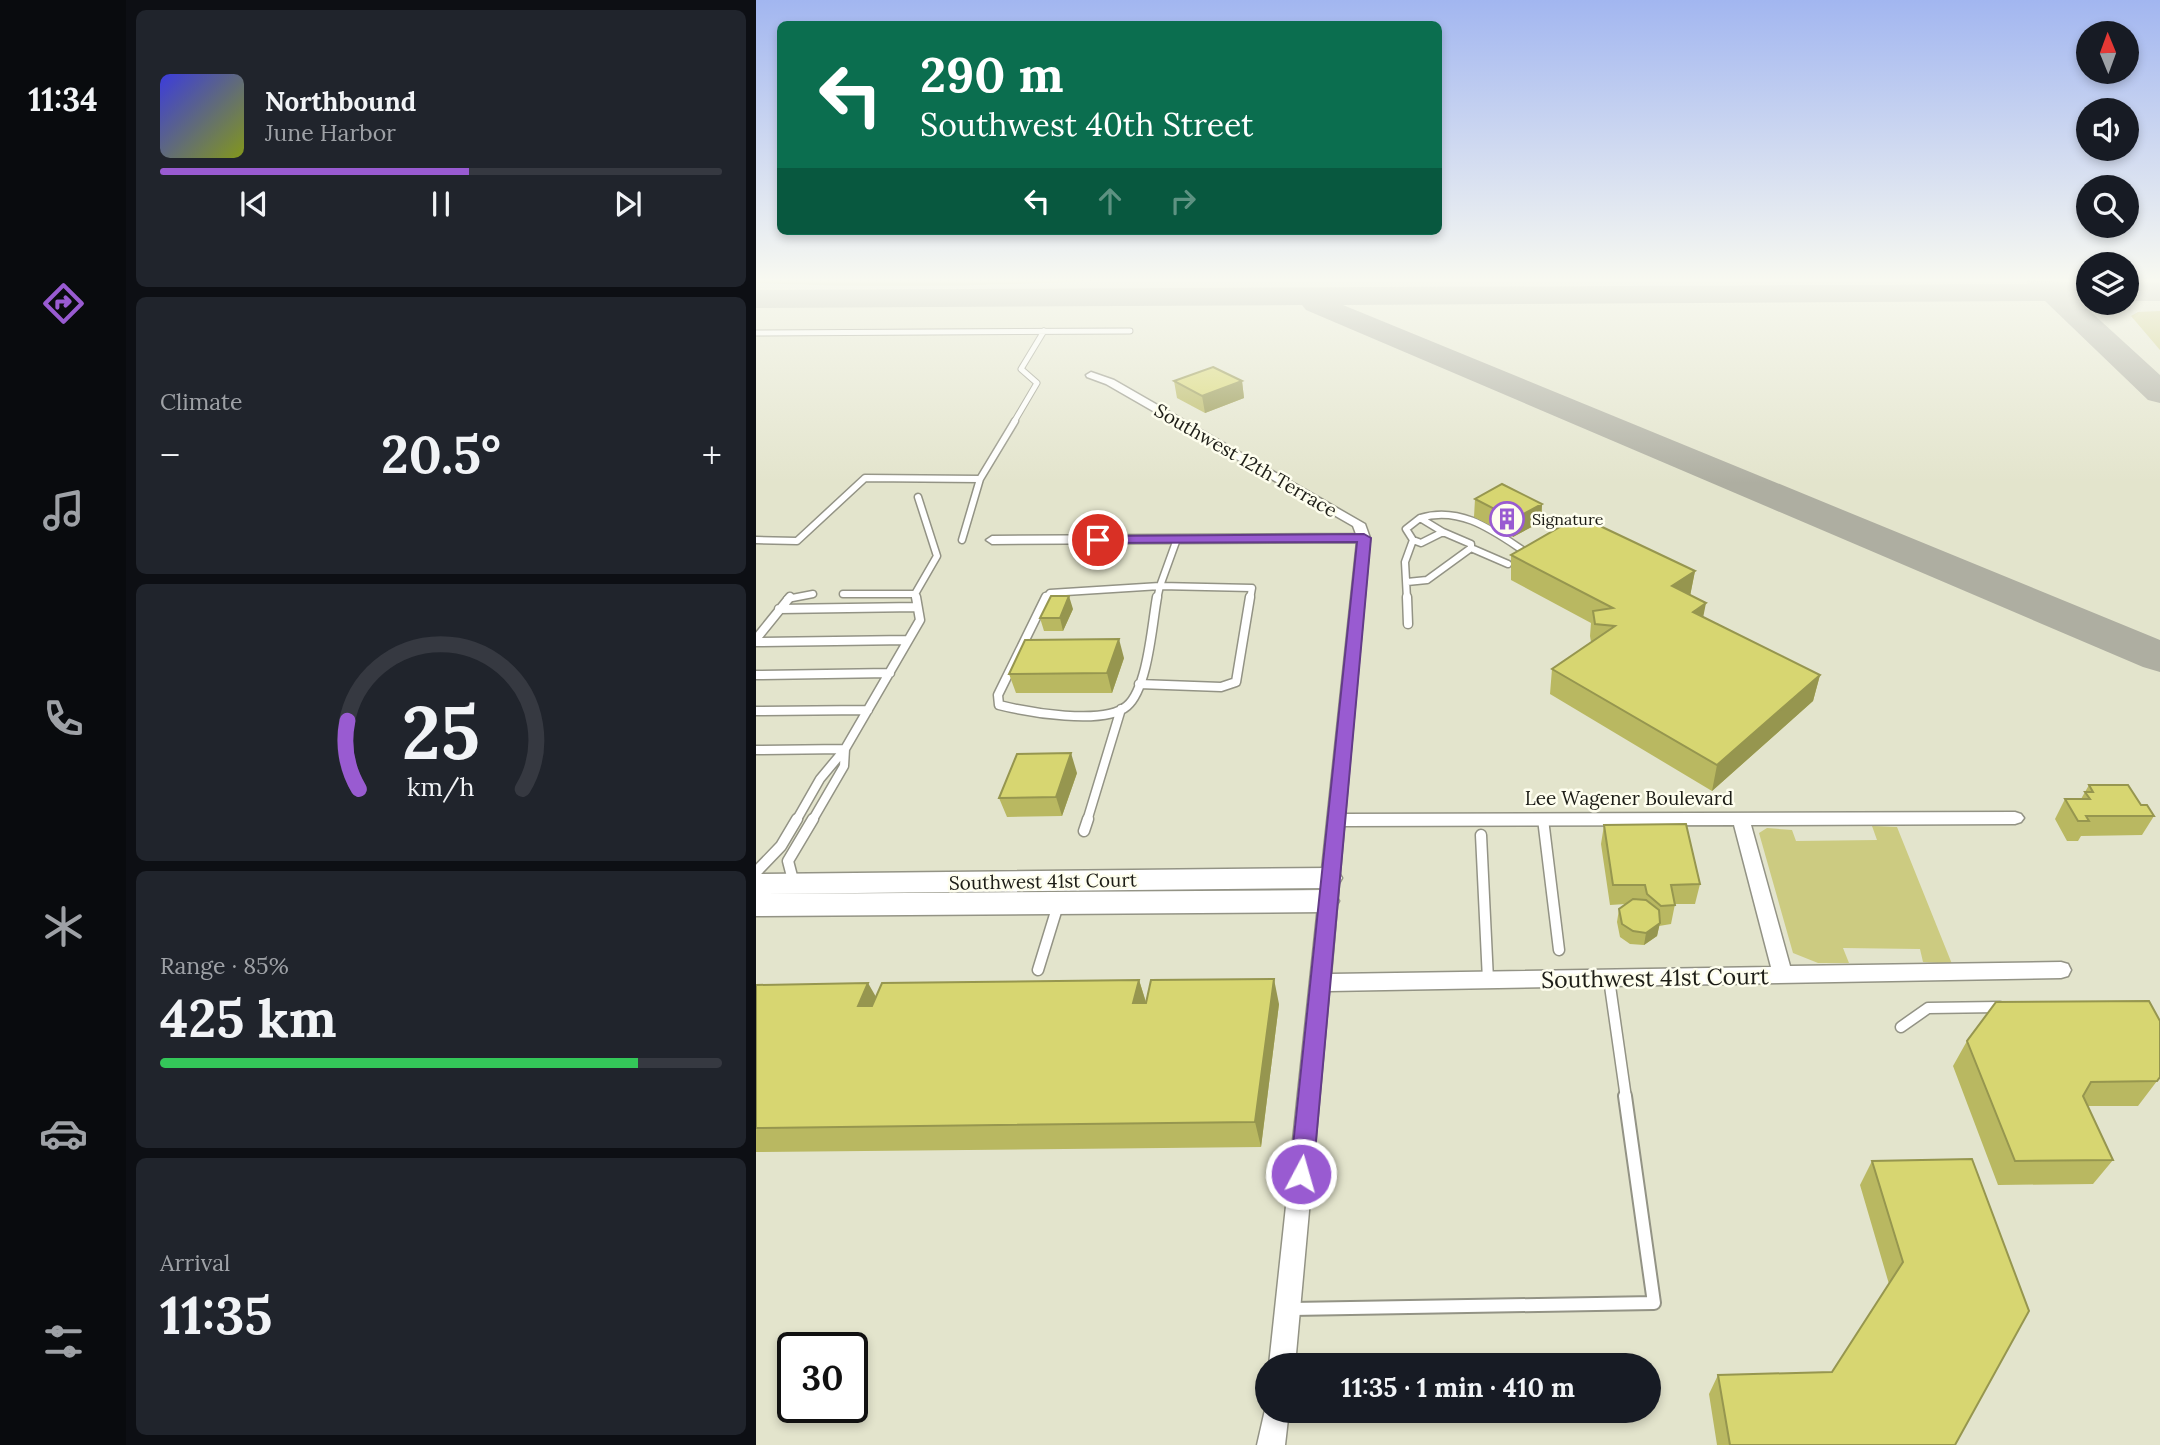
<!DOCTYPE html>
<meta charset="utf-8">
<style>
:root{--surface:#171b24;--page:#20242c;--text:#f1f3f6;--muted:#9ea1a6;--line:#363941;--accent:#995bd1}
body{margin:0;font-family:Lora,serif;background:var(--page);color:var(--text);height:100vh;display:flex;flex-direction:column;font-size:26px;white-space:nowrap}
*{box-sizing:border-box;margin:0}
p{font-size:23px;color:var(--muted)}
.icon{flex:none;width:38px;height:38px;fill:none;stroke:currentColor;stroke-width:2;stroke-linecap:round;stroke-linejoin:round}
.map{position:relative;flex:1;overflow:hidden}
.panel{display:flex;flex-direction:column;gap:10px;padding:10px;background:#0d0f14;width:630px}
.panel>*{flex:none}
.banner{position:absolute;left:21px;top:21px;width:665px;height:214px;border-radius:10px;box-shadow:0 4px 10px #0003;background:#0b6e4f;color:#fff;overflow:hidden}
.needle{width:46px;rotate:359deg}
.buttons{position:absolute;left:1320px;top:21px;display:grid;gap:14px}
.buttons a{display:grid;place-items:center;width:63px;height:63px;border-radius:50%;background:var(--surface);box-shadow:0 4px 10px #0003;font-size:35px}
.speed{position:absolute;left:21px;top:1332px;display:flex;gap:14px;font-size:35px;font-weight:700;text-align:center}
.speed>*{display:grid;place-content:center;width:91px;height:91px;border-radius:50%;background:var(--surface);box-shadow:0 4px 10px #0003;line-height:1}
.speed .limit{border:4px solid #111;border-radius:10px;background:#fff;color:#111}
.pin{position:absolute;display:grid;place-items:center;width:60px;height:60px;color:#fff;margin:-30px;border:4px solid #fff;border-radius:50%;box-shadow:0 2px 7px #0007}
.me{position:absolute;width:77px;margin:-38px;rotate:6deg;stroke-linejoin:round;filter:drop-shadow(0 0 5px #0008)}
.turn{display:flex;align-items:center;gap:24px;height:147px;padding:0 28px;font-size:32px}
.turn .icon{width:91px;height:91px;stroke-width:2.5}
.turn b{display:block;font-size:49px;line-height:60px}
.lanes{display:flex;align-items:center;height:66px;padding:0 28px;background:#0003;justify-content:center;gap:35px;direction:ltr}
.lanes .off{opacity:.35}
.big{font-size:52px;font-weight:700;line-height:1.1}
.panel .tile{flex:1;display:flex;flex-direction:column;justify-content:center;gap:10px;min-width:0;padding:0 24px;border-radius:10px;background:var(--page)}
.panel .dial{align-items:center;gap:0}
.dial svg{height:182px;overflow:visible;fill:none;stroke:var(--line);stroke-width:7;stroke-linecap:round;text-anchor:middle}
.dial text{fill:var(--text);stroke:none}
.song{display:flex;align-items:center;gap:21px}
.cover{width:84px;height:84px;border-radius:10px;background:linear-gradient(135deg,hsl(240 70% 55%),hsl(70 70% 35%))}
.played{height:7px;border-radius:4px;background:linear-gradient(90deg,var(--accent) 55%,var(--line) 55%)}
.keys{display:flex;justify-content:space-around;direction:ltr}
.heat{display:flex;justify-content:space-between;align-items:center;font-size:38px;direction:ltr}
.charge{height:10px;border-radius:5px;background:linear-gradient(90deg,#34c759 85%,var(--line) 0)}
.trip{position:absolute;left:499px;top:1353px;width:406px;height:70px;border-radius:35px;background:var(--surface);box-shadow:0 4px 10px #0003;font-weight:700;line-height:70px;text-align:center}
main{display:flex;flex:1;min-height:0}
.tabs{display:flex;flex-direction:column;width:126px;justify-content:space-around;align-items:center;background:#090b0e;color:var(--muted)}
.tabs .icon{width:49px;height:49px}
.tabs .selected{color:var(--accent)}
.tabs b{font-size:32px;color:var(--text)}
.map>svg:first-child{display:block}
.built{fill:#e3e4cc;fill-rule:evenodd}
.green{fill:#cccb81}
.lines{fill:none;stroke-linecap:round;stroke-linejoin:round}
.taxiway{fill:#aeaea1;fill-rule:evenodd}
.lane-far4-casing{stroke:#939385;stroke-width:7}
.lane-far3-casing{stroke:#939385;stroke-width:9}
.lane-far2-casing{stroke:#939385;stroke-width:11}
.lane-far1-casing{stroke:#939385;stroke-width:13}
.lane-casing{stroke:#939385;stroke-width:16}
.street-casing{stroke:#939385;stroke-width:3}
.secondary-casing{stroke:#939385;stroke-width:3}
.lane-far4{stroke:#fff;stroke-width:5}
.lane-far3{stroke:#fff;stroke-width:6}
.lane-far2{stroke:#fff;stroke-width:8}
.lane-far1{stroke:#fff;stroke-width:10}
.lane{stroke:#fff;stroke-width:12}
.street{fill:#fff;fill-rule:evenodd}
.secondary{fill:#fff;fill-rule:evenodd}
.wall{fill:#b9b861}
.shaded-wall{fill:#96964f}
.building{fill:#d7d671;stroke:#96964f;stroke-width:2}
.route{fill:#995bd1;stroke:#633b88;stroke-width:2}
.labels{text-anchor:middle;stroke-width:5;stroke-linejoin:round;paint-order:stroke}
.far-poi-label{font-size:16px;fill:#1c1c16;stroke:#fefeee;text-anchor:start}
.street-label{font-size:19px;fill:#1c1c16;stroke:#fefeee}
.near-street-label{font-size:23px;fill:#1c1c16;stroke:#fefeee}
</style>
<main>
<nav class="tabs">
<b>11:34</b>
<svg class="icon selected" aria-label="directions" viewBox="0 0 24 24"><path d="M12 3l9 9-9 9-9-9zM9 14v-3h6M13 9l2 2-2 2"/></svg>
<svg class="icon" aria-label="music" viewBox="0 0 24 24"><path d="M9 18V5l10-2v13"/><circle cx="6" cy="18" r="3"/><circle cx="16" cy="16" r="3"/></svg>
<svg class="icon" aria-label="phone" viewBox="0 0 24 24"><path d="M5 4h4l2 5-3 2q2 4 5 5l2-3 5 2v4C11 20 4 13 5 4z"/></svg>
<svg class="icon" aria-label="climate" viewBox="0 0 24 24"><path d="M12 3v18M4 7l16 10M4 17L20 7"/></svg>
<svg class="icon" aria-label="car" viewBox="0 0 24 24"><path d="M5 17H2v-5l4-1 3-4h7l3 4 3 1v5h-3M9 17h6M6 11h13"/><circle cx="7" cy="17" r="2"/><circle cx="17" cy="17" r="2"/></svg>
<svg class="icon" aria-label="filters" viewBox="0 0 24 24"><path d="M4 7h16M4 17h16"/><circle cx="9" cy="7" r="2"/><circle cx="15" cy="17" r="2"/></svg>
</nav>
<section class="panel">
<div class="tile">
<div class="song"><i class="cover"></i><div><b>Northbound</b><p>June Harbor</p></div></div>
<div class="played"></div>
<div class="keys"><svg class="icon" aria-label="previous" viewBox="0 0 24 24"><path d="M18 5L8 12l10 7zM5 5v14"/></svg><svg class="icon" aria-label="pause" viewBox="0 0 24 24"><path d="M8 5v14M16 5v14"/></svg><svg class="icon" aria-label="next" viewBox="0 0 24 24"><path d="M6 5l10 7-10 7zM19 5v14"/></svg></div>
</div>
<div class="tile"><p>Climate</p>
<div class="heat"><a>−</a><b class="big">20.5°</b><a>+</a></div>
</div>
<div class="tile dial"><svg viewBox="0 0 100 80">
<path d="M14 69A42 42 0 1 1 86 69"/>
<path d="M14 69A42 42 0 0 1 9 39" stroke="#995bd1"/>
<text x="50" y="56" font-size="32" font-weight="700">25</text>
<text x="50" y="72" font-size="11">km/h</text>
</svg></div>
<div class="tile"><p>Range · 85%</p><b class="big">425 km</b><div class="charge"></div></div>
<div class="tile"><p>Arrival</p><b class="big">11:35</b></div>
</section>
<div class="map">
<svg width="1404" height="1445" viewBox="0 0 1404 1445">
<rect width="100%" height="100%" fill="#f0f1e0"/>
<path class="built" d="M 0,280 L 1332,280 L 1332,303 L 1370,303 L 1370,280 L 1404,280 L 1404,1445 L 0,1445 ZM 37,1348 L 96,1348 L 96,1407 L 37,1407 ZM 511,1365 L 892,1365 L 892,1410 L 511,1410 Z"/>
<path class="green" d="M 0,280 L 359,280 C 239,286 119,288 0,283 Z
M 1404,311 L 1404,350 L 1375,316 L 1382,312 Z
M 1116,826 L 1141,827 L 1196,964 L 1167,962 L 1164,949 L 1087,948 L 1093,963 L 1062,963 L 1037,953 L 1003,833 L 1011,828 L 1036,830 L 1040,841 L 1121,840 Z"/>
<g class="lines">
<path class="taxiway" d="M 1270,280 L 1332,283 L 1332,301 L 1323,301 L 1404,375 L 1404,403 L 1392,400 L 1289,301 L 587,305 L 1404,640 L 1404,672 L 1387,667 L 550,310 L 546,305 L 0,308 L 0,290 L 1272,284 Z
M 1370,283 L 1404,283 L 1404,301 L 1370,301 Z"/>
<g class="lane-far4-casing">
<path id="lane-far4" d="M 0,333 L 374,331
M 258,422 L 281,383 L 265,369 L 288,331"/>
</g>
<g class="lane-far3-casing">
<path id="lane-far3" d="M 664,518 L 687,532 L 665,543 L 657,540 L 650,529 Z
M 664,518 C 705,505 739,532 771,553
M 0,540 L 41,541 L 109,478 L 224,479
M 206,540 L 224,479 L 259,421
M 715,548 L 752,564
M 651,582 L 671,580 L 715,548 L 715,544 L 687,532
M 404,586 L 421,539
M 404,586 L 496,588 L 494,599
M 87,594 L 159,594
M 31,599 L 57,594
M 160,599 L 159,594 L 181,556 L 162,497
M 289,599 L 294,593 L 404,586
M 401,599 L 404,586
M 651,599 L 649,562 L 657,540"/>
</g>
<g class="lane-far2-casing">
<path id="lane-far2" d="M 290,597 L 242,695 L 243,705 C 271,712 348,726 371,706 C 392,688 396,624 401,597
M 651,597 L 652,624
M 23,609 L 161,607
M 0,639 L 34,597
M 0,642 L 152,640
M 0,675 L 134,673
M 383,684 L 465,687 L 480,682 L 494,597
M 0,711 L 112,710
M 0,750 L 89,749 L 164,620 L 160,597
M 40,821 L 64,779 L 89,749 L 88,766 L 56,821
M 331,821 L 365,709"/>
</g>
<g class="lane-far1-casing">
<path id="lane-far1" d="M 787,819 L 803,950
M 328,831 L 332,819
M 725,835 L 732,980
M 0,872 L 25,846 L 41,819
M 38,884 L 32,861 L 57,819
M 282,970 L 302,905
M 853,979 L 870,1098
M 1145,1027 L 1172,1008 L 1244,1007"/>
</g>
<g class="lane-casing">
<path id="lane" d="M 536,1309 L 898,1303 L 869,1096"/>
</g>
<g class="street-casing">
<path id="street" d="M 335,372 L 358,380 L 609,524 L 614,538 L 589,814 L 1259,812 L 1265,814 L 1268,818 L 1265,822 L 1259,824 L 995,825 L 1034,966 L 1305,962 L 1312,964 L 1315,970 L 1312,976 L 1305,978 L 573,991 L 539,1365 L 513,1365 L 601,542 L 236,544 L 230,540 L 236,536 L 600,534 L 597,526 L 350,384 L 331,377 L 330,375 ZM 978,825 L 1015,967 L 575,974 L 588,826 Z
M 511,1401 L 511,1410 L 533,1410 L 529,1445 L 501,1445 Z"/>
</g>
<g class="secondary-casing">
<path id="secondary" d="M 573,868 L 582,871 L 586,878 L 582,885 L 573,888 L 0,894 L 0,874 Z
M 570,890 L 579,894 L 583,901 L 579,908 L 570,912 L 0,916 L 0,894 Z"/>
</g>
<use href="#lane-far4" class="lane-far4"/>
<use href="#lane-far3" class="lane-far3"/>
<use href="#lane-far2" class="lane-far2"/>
<use href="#lane-far1" class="lane-far1"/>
<use href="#lane" class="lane"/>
<use href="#street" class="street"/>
<use href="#secondary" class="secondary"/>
</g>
<path class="wall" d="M 418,381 L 486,381 L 488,398 L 449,413 L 421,398 Z
M 719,499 L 786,504 L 785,522 L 757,537 L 718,517 Z
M 755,555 L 939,571 L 934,596 L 947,617 L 1064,675 L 1057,701 L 956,791 L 794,694 L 796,669 L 835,642 L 834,636 L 835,623 L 755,580 Z
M 317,609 L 307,631 L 288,631 L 284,618 Z
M 368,658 L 356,693 L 260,693 L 253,674 Z
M 321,773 L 306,816 L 251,817 L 243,798 Z
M 1333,785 L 1385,805 L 1398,816 L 1386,835 L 1325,836 L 1322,841 L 1311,841 L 1299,819 L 1309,799 L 1325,799 Z
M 848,825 L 944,884 L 939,904 L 919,904 L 915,924 L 903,926 L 901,936 L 888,945 L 874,944 L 864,937 L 861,922 L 863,909 L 870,904 L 854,905 L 845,844 Z
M 383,980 L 390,1002 L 523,1004 L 505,1147 L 0,1152 L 0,985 L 120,997 Z
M 1211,1041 L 1401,1081 L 1382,1106 L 1331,1106 L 1357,1160 L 1337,1184 L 1242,1185 L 1197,1066 Z
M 1216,1159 L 1199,1445 L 961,1445 L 953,1394 L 962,1375 L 1076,1372 L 1133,1284 L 1104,1185 L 1116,1161 Z"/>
<path class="shaded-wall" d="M 486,381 L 488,398 L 449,413 L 446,396 Z
M 786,504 L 785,522 L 757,537 L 758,519 Z
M 939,571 L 934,596 L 916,586 Z
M 313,596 L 317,609 L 307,631 L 304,618 Z
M 950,603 L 945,628 L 937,612 Z
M 363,639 L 368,658 L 356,693 L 351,673 Z
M 1064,675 L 1057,701 L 956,791 L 961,765 Z
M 315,753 L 321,773 L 306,816 L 300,797 Z
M 904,923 L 901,936 L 888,945 L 890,933 Z
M 518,979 L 523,1004 L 505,1147 L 499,1122 Z
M 383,980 L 391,1006 L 377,1003 Z
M 112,983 L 127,1009 L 102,1006 Z"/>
<path class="building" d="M 457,367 L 486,381 L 446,396 L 418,381 Z
M 746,484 L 786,504 L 758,519 L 719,499 Z
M 823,516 L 939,571 L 916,586 L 950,603 L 937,612 L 1064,675 L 961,765 L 796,669 L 859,626 L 839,624 L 837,611 L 857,608 L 755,555 Z
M 295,596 L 313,596 L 304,618 L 284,618 Z
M 363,639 L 351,673 L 253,674 L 269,640 Z
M 315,753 L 300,797 L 243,798 L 261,754 Z
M 1333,785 L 1372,785 L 1385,805 L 1391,805 L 1398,816 L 1330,816 L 1333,821 L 1322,821 L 1309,799 L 1334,799 L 1329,792 L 1337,792 Z
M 930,824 L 944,884 L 915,885 L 919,905 L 905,906 L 891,894 L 889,885 L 857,885 L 848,825 Z
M 877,899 L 890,900 L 903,910 L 904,923 L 890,933 L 877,931 L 866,924 L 863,909 Z
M 518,979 L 499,1122 L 0,1128 L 0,985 L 112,983 L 102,1006 L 116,1006 L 126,983 L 383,980 L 377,1003 L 390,1003 L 395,980 Z
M 1393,1001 L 1404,1021 L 1404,1077 L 1401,1081 L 1335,1082 L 1327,1096 L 1357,1160 L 1259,1161 L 1211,1041 L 1240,1002 Z
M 1216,1159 L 1273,1311 L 1199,1445 L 974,1445 L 962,1375 L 1076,1372 L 1147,1262 L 1116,1161 Z"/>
<linearGradient id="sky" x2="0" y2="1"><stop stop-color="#a2b6f0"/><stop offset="0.58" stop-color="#f8f9f1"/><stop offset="1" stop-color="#f8f9f1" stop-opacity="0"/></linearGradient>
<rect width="1404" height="483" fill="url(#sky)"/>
<path class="route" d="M 608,534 L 615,538 L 557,1174 L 553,1181 L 545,1185 L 537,1181 L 534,1174 L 601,542 L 342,543 L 335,540 L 342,536 Z"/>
<defs>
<g id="building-ring" transform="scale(1.75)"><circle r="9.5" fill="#fefeee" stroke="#995bd1" stroke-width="1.5"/><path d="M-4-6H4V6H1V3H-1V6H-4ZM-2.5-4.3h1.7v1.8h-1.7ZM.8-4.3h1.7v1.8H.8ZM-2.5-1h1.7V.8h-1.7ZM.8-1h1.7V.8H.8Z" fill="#995bd1"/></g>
</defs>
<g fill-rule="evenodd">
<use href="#building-ring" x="751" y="519"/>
</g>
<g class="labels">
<g class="far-poi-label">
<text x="776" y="525">Signature</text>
</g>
<g class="street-label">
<text transform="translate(490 460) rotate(30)" y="7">Southwest 12th Terrace</text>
<text x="873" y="805">Lee Wagener Boulevard</text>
<text transform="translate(287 881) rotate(-1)" y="7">Southwest 41st Court</text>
</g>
<g class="near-street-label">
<text transform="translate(899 978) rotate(-1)" y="8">Southwest 41st Court</text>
</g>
</g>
</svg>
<div class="buttons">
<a><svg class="needle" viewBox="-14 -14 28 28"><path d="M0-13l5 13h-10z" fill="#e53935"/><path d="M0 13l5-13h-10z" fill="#9ea1a6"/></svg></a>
<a><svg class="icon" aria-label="sound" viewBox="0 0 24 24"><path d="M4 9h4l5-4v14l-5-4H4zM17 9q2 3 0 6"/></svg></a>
<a><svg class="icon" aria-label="search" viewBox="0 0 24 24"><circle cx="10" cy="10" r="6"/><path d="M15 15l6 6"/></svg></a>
<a><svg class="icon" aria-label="layers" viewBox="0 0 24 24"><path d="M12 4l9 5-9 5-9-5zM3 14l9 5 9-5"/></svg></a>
</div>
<div class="speed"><div class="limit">30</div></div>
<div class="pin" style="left:342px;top:540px;background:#d93025"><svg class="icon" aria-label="arrive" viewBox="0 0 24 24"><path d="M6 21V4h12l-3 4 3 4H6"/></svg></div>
<svg class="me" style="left:545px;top:1174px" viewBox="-20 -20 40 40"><circle r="17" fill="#995bd1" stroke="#fff" stroke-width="3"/><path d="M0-11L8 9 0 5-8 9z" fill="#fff"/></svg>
<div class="trip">11:35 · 1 min · 410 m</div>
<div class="banner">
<div class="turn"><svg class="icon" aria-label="left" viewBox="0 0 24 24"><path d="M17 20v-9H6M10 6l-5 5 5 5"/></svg><div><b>290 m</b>Southwest 40th Street</div></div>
<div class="lanes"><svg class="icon" aria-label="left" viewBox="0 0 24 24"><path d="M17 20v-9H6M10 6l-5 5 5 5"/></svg><svg class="icon off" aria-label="ahead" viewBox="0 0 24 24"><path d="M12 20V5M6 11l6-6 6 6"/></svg><svg class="icon off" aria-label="right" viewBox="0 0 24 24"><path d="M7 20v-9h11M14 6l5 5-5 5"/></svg></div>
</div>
</div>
</main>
